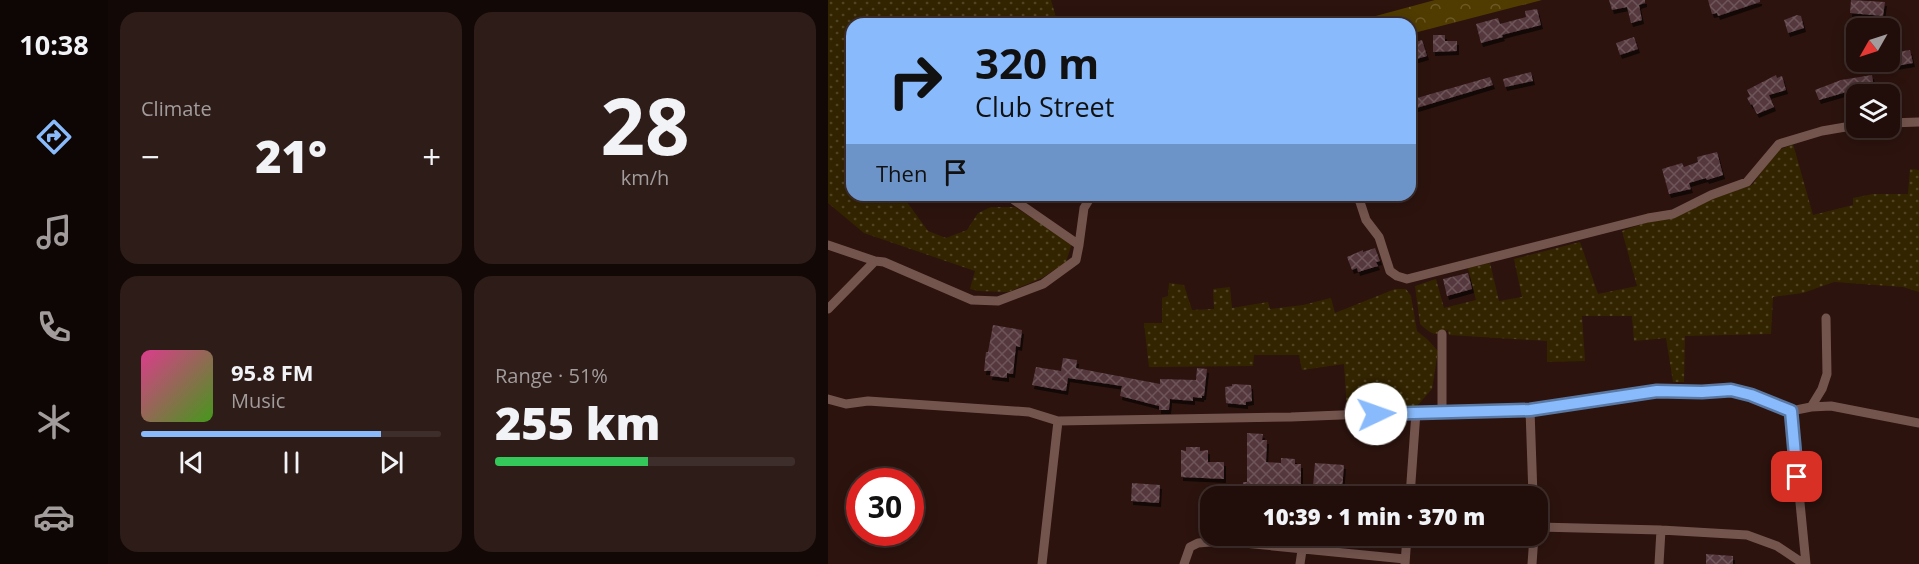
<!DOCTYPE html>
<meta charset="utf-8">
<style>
:root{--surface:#210e0a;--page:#2d1c18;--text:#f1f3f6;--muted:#a29c9c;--line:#3e2e2b;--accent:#89bafc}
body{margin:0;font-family:"Open Sans",sans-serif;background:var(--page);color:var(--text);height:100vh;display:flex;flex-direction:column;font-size:22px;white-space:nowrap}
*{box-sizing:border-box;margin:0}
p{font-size:20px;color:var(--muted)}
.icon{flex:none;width:33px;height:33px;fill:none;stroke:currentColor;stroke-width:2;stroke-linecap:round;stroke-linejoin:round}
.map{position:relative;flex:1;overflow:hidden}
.drawer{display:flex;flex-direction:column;gap:12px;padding:12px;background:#120806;width:720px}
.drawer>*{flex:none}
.top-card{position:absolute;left:18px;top:18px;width:570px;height:183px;border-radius:18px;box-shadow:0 3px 15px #0003,0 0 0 2px var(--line);background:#89bafc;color:#111;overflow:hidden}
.needle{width:39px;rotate:231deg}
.buttons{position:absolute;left:1018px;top:18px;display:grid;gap:12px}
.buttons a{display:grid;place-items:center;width:54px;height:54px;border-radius:12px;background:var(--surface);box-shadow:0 3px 15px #0003,0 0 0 2px var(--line);font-size:30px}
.speed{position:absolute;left:18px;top:468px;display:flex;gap:12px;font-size:30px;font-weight:700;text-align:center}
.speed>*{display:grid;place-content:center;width:78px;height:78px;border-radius:50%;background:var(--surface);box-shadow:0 3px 15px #0003,0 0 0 2px var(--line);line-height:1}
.speed .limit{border:9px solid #d22;background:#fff;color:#111}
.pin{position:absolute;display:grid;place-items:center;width:51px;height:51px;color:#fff;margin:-26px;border-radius:12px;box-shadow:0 3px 9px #0006}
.me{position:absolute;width:66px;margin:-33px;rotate:87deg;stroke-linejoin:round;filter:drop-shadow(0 0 4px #0008)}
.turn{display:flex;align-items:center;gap:21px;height:126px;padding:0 30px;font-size:27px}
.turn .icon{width:78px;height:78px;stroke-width:2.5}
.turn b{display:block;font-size:42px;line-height:51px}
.then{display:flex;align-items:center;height:57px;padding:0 30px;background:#0003;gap:12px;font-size:22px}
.big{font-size:45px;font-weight:800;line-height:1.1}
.drawer .widget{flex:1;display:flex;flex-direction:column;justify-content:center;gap:9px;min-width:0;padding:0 21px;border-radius:18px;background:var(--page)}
.drawer .dial{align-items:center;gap:0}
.dial b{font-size:78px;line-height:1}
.song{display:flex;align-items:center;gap:18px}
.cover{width:72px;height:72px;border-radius:9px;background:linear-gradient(135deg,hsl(330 70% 55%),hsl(100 70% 35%))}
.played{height:6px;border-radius:3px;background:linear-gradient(90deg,var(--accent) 80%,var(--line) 80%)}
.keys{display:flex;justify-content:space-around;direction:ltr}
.heat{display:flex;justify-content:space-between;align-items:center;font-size:33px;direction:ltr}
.charge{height:9px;border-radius:4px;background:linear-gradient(90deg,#34c759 51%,var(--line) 0)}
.drawer .tiles{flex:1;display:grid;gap:12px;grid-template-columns:repeat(2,1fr)}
.trip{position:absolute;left:372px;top:486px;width:348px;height:60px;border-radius:18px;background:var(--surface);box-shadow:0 3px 15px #0003,0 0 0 2px var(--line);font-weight:800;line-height:60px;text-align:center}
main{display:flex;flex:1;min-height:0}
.tabs{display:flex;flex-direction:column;width:108px;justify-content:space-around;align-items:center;background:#0d0604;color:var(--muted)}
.tabs .icon{width:42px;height:42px}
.tabs .current{color:var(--accent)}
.tabs b{font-size:27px;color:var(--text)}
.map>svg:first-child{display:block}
.grass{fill:url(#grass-dots)}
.forest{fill:url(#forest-crowns)}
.building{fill:url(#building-cross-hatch);filter:url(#shadow)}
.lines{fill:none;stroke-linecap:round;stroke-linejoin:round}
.minor{stroke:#74554e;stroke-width:9}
.route-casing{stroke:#5979a4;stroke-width:15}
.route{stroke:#89bafc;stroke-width:10}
</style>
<main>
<nav class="tabs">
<b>10:38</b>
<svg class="icon current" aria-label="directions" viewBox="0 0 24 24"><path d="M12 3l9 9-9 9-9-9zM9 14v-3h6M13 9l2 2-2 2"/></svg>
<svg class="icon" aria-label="music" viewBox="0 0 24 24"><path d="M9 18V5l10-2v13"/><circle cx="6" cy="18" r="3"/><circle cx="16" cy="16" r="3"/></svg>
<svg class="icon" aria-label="phone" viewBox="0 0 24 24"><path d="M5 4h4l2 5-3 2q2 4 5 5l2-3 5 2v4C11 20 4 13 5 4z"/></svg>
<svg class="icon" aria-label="climate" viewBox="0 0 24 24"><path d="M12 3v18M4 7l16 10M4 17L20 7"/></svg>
<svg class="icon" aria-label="car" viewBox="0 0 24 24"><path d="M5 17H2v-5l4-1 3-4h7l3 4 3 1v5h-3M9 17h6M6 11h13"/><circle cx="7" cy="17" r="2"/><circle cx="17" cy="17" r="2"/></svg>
</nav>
<section class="drawer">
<div class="tiles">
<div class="widget"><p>Climate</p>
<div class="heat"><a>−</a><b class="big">21°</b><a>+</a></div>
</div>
<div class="widget dial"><b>28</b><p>km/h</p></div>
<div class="widget">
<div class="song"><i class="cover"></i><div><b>95.8 FM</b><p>Music</p></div></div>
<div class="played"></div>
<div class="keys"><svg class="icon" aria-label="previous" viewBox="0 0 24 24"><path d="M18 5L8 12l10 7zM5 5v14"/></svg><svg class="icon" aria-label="pause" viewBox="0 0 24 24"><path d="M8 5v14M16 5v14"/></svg><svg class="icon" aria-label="next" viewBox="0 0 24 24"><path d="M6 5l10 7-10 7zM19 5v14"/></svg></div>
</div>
<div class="widget"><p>Range · 51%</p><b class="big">255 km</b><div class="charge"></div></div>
</div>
</section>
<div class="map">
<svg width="1091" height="564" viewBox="0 0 1091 564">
<defs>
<pattern id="grass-dots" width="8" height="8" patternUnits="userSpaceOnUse" patternTransform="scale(1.5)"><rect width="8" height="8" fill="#332400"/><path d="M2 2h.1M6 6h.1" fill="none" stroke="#514425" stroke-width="1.8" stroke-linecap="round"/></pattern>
<pattern id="forest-crowns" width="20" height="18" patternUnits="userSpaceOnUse" patternTransform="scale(1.5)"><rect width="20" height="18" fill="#503c01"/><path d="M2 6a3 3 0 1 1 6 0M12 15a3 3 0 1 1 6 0" fill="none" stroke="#6a5826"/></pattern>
<pattern id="building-cross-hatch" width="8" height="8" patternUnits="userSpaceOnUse" patternTransform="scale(1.5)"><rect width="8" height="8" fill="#55383e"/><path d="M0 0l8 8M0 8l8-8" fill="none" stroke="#6e555a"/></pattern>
<filter id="shadow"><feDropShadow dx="2" dy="4" stdDeviation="0" flood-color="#0009"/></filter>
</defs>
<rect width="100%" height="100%" fill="#2c130e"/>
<path class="grass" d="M 0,0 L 223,0 L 230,24 L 24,24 L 24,195 L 74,195 L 100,231 L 118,238 L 139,230 L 150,213 L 163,207 L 187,207 L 244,243 L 238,262 L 214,278 L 180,292 L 151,291 L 142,289 L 147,271 L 36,233 L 0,203 Z
M 965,144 L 985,215 L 1025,205 L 1025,198 L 1045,194 L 1080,194 L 1082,169 L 1091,170 L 1091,292 L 1075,287 L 1006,282 L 975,293 L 945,297 L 943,334 L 857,336 L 856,382 L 845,382 L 838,338 L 806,341 L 804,316 L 754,316 L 757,361 L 719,362 L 719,341 L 621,335 L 620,330 C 607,337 603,334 592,324 L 587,286 L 608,279 L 616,308 L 648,300 L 640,268 L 662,263 L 671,301 L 694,297 L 686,259 L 752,242 L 770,294 L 809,286 L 794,231 L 924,185 L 949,151 Z
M 341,283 L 356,285 L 364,310 L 386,309 L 385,289 L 402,287 L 404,308 L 440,302 L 442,309 L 475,305 L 503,298 L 507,313 L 567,289 L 578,289 L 583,296 L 589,331 L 600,340 L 610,351 L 604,389 L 589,406 L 556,410 L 519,410 L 516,364 L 474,370 L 471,355 L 426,355 L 425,366 L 321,367 L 316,323 L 334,323 L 334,298 L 340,296 Z"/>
<path class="forest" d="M 607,0 L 714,0 L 582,34 L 582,24 L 518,24 Z"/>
<path class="building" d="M 781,0 L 817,0 L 817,3 L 811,5 L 814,20 L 803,23 L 799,7 L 784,10 Z
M 880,0 L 932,0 L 932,2 L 890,16 L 889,13 L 884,14 Z
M 1023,0 L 1057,2 L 1055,16 L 1022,13 Z
M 709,9 L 713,25 L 674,35 L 675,37 L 653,43 L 648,24 L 670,18 L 672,24 L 698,17 L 697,11 Z
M 969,15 L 973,16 L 976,28 L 960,33 L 956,20 Z
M 605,35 L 617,35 L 617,41 L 629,41 L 629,51 L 605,52 Z
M 806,37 L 810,49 L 792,55 L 788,43 Z
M 594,40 L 599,56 L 582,61 L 582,44 Z
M 1082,50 L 1085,63 L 1062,67 L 1062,53 Z
M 703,72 L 705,81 L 677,87 L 675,79 Z
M 948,75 L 949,78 L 954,76 L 958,90 L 941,95 L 946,107 L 929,114 L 924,104 L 923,105 L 919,98 L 922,96 L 919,90 Z
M 1044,75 L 1047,94 L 1029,94 L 1029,108 L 1025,108 L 1022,91 L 991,100 L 987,90 L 1013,80 Z
M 662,77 L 665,85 L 582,110 L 582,100 Z
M 889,152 L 895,175 L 879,180 L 878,178 L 861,183 L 863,189 L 841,194 L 834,169 L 854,163 L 856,167 L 870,162 L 869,157 Z
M 547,248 L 552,261 L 548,262 L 550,266 L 530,272 L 529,268 L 524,270 L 519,257 L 535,250 L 535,252 Z
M 640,273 L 644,289 L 619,296 L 615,279 Z
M 165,325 L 194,330 L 192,347 L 188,346 L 185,374 L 179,373 L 179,378 L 162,376 L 163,371 L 156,371 L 158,352 L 160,352 Z
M 235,358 L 249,360 L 248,368 L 332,384 L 332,379 L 368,380 L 369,368 L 379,369 L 376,396 L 374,396 L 374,398 L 365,397 L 365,401 L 342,399 L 341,410 L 331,410 L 331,406 L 292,396 L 294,386 L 240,378 L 238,391 L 204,385 L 208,367 L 233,371 Z
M 404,384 L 423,385 L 424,401 L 418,402 L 418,405 L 398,403 L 397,387 L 404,386 Z
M 419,433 L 435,434 L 434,440 L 439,440 L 438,462 L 453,463 L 453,458 L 467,459 L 467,464 L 473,464 L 473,486 L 485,486 L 487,463 L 516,465 L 514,490 L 528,491 L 528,496 L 442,496 L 442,494 L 429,493 L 429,496 L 414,496 L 415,482 L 419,482 Z
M 358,447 L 372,447 L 372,451 L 380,450 L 380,462 L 396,462 L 396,479 L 353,477 L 353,450 L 358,451 Z
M 304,483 L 332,485 L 331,503 L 303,501 Z
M 878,554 L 905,556 L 905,564 L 878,564 Z"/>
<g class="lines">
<path class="minor" d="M 1062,123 L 1091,122
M 531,199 L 538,220 L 551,237 L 562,271 L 569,276 L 579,279 L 820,218 L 845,214 L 883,195 L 919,182 L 951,144 L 994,131 L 1029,125
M 0,245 L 47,261
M 251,245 L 256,208 L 264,195
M 0,309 L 47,261 L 56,262 L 144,300 L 170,301 L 215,284 L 248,260 L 251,245 L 186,200 L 185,195
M 0,399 L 18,404 L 40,401 L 201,412 L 230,421 L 463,417 L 588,412 L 702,410 L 829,391 L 874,392 L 903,390 L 923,395 L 963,411 L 983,407 L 1003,406 L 1091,423
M 983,407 L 994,389 L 999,374 L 998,318
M 702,410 L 705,496
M 614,411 L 614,334
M 963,411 L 978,564
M 582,496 L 588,412
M 710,527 L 833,530 L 919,535 L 949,546 L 976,564
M 214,564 L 230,421
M 356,564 L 362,547 L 370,543 L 395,541 L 577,559
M 472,564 L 474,550
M 577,564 L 579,536
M 704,564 L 706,536
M 831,564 L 833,530"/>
</g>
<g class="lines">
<g class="route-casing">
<path id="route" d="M 548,414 L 702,410 L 829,391 L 874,392 L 903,390 L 923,395 L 963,411 L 969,477"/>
</g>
<use href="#route" class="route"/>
</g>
</svg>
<div class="buttons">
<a><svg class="needle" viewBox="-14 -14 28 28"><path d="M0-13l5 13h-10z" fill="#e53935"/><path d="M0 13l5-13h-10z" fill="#a29c9c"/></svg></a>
<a><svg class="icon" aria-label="layers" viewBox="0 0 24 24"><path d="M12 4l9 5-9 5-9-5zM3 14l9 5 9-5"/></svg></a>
</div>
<div class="speed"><div class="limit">30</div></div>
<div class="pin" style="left:969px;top:477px;background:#d93025"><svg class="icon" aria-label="arrive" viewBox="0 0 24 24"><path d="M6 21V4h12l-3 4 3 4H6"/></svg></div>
<svg class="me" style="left:548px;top:414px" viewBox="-20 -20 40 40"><circle r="19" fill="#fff"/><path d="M0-13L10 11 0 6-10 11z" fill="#89bafc"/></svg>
<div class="trip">10:39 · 1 min · 370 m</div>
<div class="top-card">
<div class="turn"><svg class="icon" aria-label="right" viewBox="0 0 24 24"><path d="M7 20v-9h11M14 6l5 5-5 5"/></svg><div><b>320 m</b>Club Street</div></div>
<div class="then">Then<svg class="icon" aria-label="arrive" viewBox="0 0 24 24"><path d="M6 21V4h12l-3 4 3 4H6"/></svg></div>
</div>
</div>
</main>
